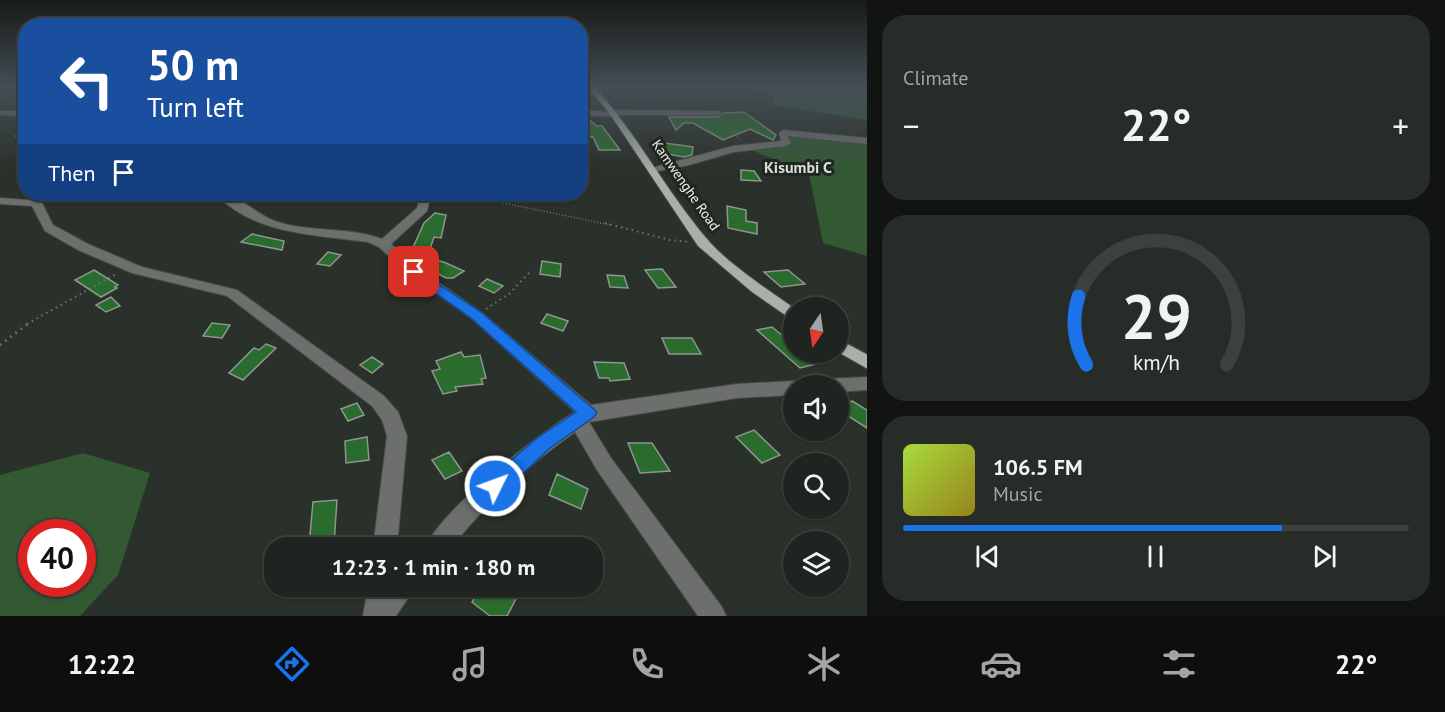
<!DOCTYPE html>
<meta charset="utf-8">
<style>
:root{--surface:#202420;--page:#282c29;--text:#f1f3f6;--muted:#a2a4a5;--line:#3d413e;--accent:#1a73e8}
body{margin:0;font-family:"PT Sans",sans-serif;background:var(--page);color:var(--text);height:100vh;display:flex;flex-direction:column;font-size:22px;white-space:nowrap}
*{box-sizing:border-box;margin:0}
p{font-size:20px;color:var(--muted)}
.icon{flex:none;width:33px;height:33px;fill:none;stroke:currentColor;stroke-width:2;stroke-linecap:round;stroke-linejoin:round}
.map{position:relative;flex:1;overflow:hidden}
.panel{display:flex;flex-direction:column;gap:15px;padding:15px;background:#121412;width:578px}
.panel>*{flex:none}
.banner{position:absolute;left:18px;top:18px;width:570px;height:183px;border-radius:24px;box-shadow:0 2px 4px #0004,0 0 0 2px var(--line);background:#1a4fa0;color:#fff;overflow:hidden}
.needle{width:39px;rotate:193deg}
.controls{position:absolute;left:783px;top:297px;display:grid;gap:12px}
.controls a{display:grid;place-items:center;width:66px;height:66px;border-radius:50%;background:var(--surface);box-shadow:0 2px 4px #0004,0 0 0 2px var(--line);font-size:30px}
.speed{position:absolute;left:18px;top:519px;display:flex;gap:12px;font-size:30px;font-weight:700;text-align:center}
.speed>*{display:grid;place-content:center;width:78px;height:78px;border-radius:50%;background:var(--surface);box-shadow:0 2px 4px #0004,0 0 0 2px var(--line);line-height:1}
.speed .limit{border:9px solid #d22;background:#fff;color:#111}
.pin{position:absolute;display:grid;place-items:center;width:51px;height:51px;color:#fff;margin:-26px;border-radius:12px;box-shadow:0 3px 9px #0006}
.me{position:absolute;width:66px;margin:-33px;rotate:48deg;stroke-linejoin:round;filter:drop-shadow(0 0 4px #0008)}
.turn{display:flex;align-items:center;gap:21px;height:126px;padding:0 30px;font-size:27px}
.turn .icon{width:78px;height:78px;stroke-width:2.5}
.turn b{display:block;font-size:42px;line-height:51px}
.then{display:flex;align-items:center;height:57px;padding:0 30px;background:#0003;gap:12px;font-size:22px}
.big{font-size:45px;font-weight:800;line-height:1.1}
.panel .card{flex:1;display:flex;flex-direction:column;justify-content:center;gap:9px;min-width:0;padding:0 21px;border-radius:24px;background:var(--page)}
.panel .dial{align-items:center;gap:0}
.dial svg{height:156px;overflow:visible;fill:none;stroke:var(--line);stroke-width:7;stroke-linecap:round;text-anchor:middle}
.dial text{fill:var(--text);stroke:none}
.song{display:flex;align-items:center;gap:18px}
.cover{width:72px;height:72px;border-radius:9px;background:linear-gradient(135deg,hsl(80 70% 55%),hsl(50 70% 35%))}
.played{height:6px;border-radius:3px;background:linear-gradient(90deg,var(--accent) 75%,var(--line) 75%)}
.keys{display:flex;justify-content:space-around;direction:ltr}
.heat{display:flex;justify-content:space-between;align-items:center;font-size:33px;direction:ltr}
.trip{position:absolute;left:264px;top:537px;width:339px;height:60px;border-radius:24px;background:var(--surface);box-shadow:0 2px 4px #0004,0 0 0 2px var(--line);font-weight:800;line-height:60px;text-align:center}
.tabs{display:flex;height:96px;justify-content:space-around;align-items:center;background:#0d0e0d;color:var(--muted)}
.tabs .icon{width:42px;height:42px}
.tabs .selected{color:var(--accent)}
.tabs b{font-size:27px;color:var(--text)}
main{display:flex;flex:1;min-height:0}
.map>svg:first-child{display:block}
.green{fill:#335933;fill-rule:evenodd}
.building{fill:#2a6c2d;stroke:#8f958f;stroke-width:1.5}
.lines{fill:none;stroke-linecap:round;stroke-linejoin:round}
.minor-casing{stroke:#464b46;stroke-width:2}
.major-casing{stroke:#464b46;stroke-width:2}
.path-far2{stroke:#707670;stroke-width:1.5;stroke-dasharray:1 2;stroke-linecap:butt}
.path-far1{stroke:#707670;stroke-width:2;stroke-dasharray:1.5 4;stroke-linecap:butt}
.path{stroke:#707670;stroke-width:3;stroke-dasharray:1.5 5;stroke-linecap:butt}
.minor{fill:#6c6f6c;fill-rule:evenodd}
.major{fill:#a9afa9;fill-rule:evenodd}
.route{fill:#1a73e8;stroke:#114b97;stroke-width:1.5}
.labels{text-anchor:middle;stroke-width:6;stroke-linejoin:round;paint-order:stroke}
.far-street-label{font-size:14px;fill:#eff3ef;stroke:#202620}
.far-quarter-label{font-size:16px;font-weight:bold;fill:#d8dfd8;stroke:#202620}
</style>
<main>
<div class="map">
<svg width="868" height="616" viewBox="0 0 868 616">
<rect width="100%" height="100%" fill="#2a302a"/>
<path class="green" d="M 738,86 L 867,86 L 867,120 L 773,105 L 773,94 Z
M 785,134 L 864,141 L 868,146 L 867,256 L 823,243 L 809,174 L 744,147 L 791,143 Z
M 83,453 L 150,473 L 118,575 L 80,616 L 0,616 L 0,475 ZM 32,532 L 82,532 L 82,584 L 32,584 Z"/>
<path class="building" d="M 744,112 L 776,135 L 773,140 L 750,129 L 723,140 L 693,123 L 684,123 L 676,130 L 669,117 L 718,117 L 724,113 Z
M 580,117 L 587,118 L 597,126 L 602,126 L 620,150 L 599,150 L 593,137 L 580,137 Z
M 665,143 L 693,147 L 692,155 L 684,157 L 662,153 Z
M 741,170 L 754,171 L 761,181 L 741,180 Z
M 727,206 L 746,210 L 746,221 L 757,223 L 757,234 L 728,228 Z
M 435,213 L 446,215 L 441,238 L 434,237 L 430,249 L 411,252 L 424,223 Z
M 252,234 L 284,241 L 282,250 L 241,242 Z
M 328,252 L 341,255 L 330,266 L 317,264 Z
M 423,255 L 446,263 L 464,271 L 453,278 L 446,278 L 415,262 Z
M 542,261 L 561,264 L 560,277 L 540,274 Z
M 662,269 L 676,287 L 658,288 L 645,270 Z
M 94,270 L 118,285 L 115,287 L 117,288 L 101,297 L 75,280 Z
M 788,270 L 805,284 L 781,287 L 764,272 Z
M 607,275 L 624,276 L 628,288 L 610,287 Z
M 487,279 L 503,286 L 494,293 L 479,286 Z
M 111,297 L 120,306 L 106,312 L 96,305 Z
M 547,314 L 568,321 L 563,331 L 541,323 Z
M 212,323 L 230,325 L 222,338 L 203,336 Z
M 772,327 L 794,345 L 794,352 L 803,352 L 816,364 L 800,368 L 757,330 Z
M 662,338 L 692,338 L 701,354 L 669,354 Z
M 266,344 L 276,348 L 243,380 L 229,373 L 254,348 L 259,350 Z
M 461,352 L 464,357 L 480,355 L 486,378 L 481,379 L 483,384 L 455,387 L 457,391 L 443,394 L 432,371 L 440,369 L 436,361 Z
M 372,357 L 383,364 L 372,373 L 360,365 Z
M 594,362 L 624,363 L 630,379 L 610,381 L 609,378 L 599,378 Z
M 852,401 L 867,410 L 867,428 L 839,410 Z
M 357,403 L 364,415 L 348,421 L 341,409 Z
M 754,430 L 780,455 L 762,463 L 736,437 Z
M 367,437 L 369,460 L 346,463 L 345,441 Z
M 628,443 L 652,443 L 670,471 L 640,473 Z
M 449,452 L 462,471 L 445,479 L 432,460 Z
M 557,474 L 588,489 L 581,509 L 549,495 Z
M 337,500 L 334,544 L 309,546 L 313,502 Z
M 482,586 L 508,586 L 518,595 L 507,616 L 490,616 L 472,602 Z"/>
<g class="lines">
<g class="minor-casing">
<path id="minor" d="M 580,110 L 609,112 L 613,110 L 718,111 L 722,113 L 718,115 L 619,115 L 615,117 L 580,115 Z
M 0,111 L 26,111 L 26,116 L 0,115 Z
M 26,128 L 26,145 L 15,136 Z
M 783,130 L 868,138 L 868,144 L 788,136 L 791,143 L 786,146 L 734,152 L 689,165 L 653,172 L 648,169 L 733,146 L 781,141 L 779,133 Z
M 216,194 C 237,192 255,214 275,221 C 309,233 348,226 382,239 L 417,208 L 421,194 L 431,194 L 427,211 L 391,244 L 419,269 L 481,312 L 591,405 L 737,384 L 794,381 L 800,383 L 801,386 L 794,386 L 794,395 L 737,398 L 589,422 L 611,458 L 722,607 L 726,616 L 698,616 L 597,470 L 575,432 C 530,464 485,504 451,548 L 425,548 C 440,511 539,433 575,412 L 471,318 L 409,275 L 379,247 L 368,242 C 317,235 254,235 216,194 Z
M 0,198 L 41,201 L 53,225 L 88,244 L 142,267 L 237,290 L 384,396 L 398,412 L 407,436 L 397,548 L 373,548 L 387,436 L 382,420 L 372,406 L 227,296 L 132,273 L 78,250 L 45,231 L 32,206 L 0,204 Z
M 868,377 L 868,390 L 838,392 L 838,386 L 815,386 L 818,381 L 824,379 Z
M 368,586 L 416,586 L 396,616 L 363,616 Z"/>
</g>
<g class="major-casing">
<path id="major" d="M 587,86 L 594,86 C 637,134 666,191 707,239 C 726,262 768,290 794,308 L 794,321 L 752,292 L 698,246 L 610,114 Z
M 838,339 L 868,355 L 868,369 L 838,352 Z"/>
</g>
<path class="path-far2" d="M 731,129 L 739,139
M 459,194 L 611,225"/>
<path class="path-far1" d="M 605,223 L 670,240 L 689,242
M 486,309 L 509,294 L 532,270
M 27,324 L 116,274"/>
<path class="path" d="M 0,345 L 29,323"/>
<use href="#minor" class="minor"/>
<use href="#major" class="major"/>
</g>
<linearGradient id="sky" x2="0" y2="1"><stop stop-color="#171a17"/><stop offset="0.5" stop-color="#444e55"/><stop offset="1" stop-color="#444e55" stop-opacity="0"/></linearGradient>
<rect width="868" height="172" fill="url(#sky)"/>
<path class="route" d="M 414,268 L 481,312 L 597,412 L 594,417 L 550,448 L 502,493 L 495,495 L 488,493 L 486,486 L 488,480 L 537,438 L 576,412 L 471,318 L 410,275 L 410,269 Z"/>
<g class="labels">
<g class="far-street-label">
<text transform="translate(686 185) rotate(55)" y="5">Kamwenghe Road</text>
</g>
<g class="far-quarter-label">
<text x="798" y="173">Kisumbi C</text>
</g>
</g>
</svg>
<div class="controls">
<a><svg class="needle" viewBox="-14 -14 28 28"><path d="M0-13l5 13h-10z" fill="#e53935"/><path d="M0 13l5-13h-10z" fill="#a2a4a5"/></svg></a>
<a><svg class="icon" aria-label="sound" viewBox="0 0 24 24"><path d="M4 9h4l5-4v14l-5-4H4zM17 9q2 3 0 6"/></svg></a>
<a><svg class="icon" aria-label="search" viewBox="0 0 24 24"><circle cx="10" cy="10" r="6"/><path d="M15 15l6 6"/></svg></a>
<a><svg class="icon" aria-label="layers" viewBox="0 0 24 24"><path d="M12 4l9 5-9 5-9-5zM3 14l9 5 9-5"/></svg></a>
</div>
<div class="speed"><div class="limit">40</div></div>
<div class="pin" style="left:414px;top:272px;background:#d93025"><svg class="icon" aria-label="arrive" viewBox="0 0 24 24"><path d="M6 21V4h12l-3 4 3 4H6"/></svg></div>
<svg class="me" style="left:495px;top:486px" viewBox="-20 -20 40 40"><circle r="17" fill="#1a73e8" stroke="#fff" stroke-width="3"/><path d="M0-11L8 9 0 5-8 9z" fill="#fff"/></svg>
<div class="trip">12:23 · 1 min · 180 m</div>
<div class="banner">
<div class="turn"><svg class="icon" aria-label="left" viewBox="0 0 24 24"><path d="M17 20v-9H6M10 6l-5 5 5 5"/></svg><div><b>50 m</b>Turn left</div></div>
<div class="then">Then<svg class="icon" aria-label="arrive" viewBox="0 0 24 24"><path d="M6 21V4h12l-3 4 3 4H6"/></svg></div>
</div>
</div>
<section class="panel">
<div class="card"><p>Climate</p>
<div class="heat"><a>−</a><b class="big">22°</b><a>+</a></div>
</div>
<div class="card dial"><svg viewBox="0 0 100 80">
<path d="M14 69A42 42 0 1 1 86 69"/>
<path d="M14 69A42 42 0 0 1 10 34" stroke="#1a73e8"/>
<text x="50" y="56" font-size="32" font-weight="700">29</text>
<text x="50" y="72" font-size="11">km/h</text>
</svg></div>
<div class="card">
<div class="song"><i class="cover"></i><div><b>106.5 FM</b><p>Music</p></div></div>
<div class="played"></div>
<div class="keys"><svg class="icon" aria-label="previous" viewBox="0 0 24 24"><path d="M18 5L8 12l10 7zM5 5v14"/></svg><svg class="icon" aria-label="pause" viewBox="0 0 24 24"><path d="M8 5v14M16 5v14"/></svg><svg class="icon" aria-label="next" viewBox="0 0 24 24"><path d="M6 5l10 7-10 7zM19 5v14"/></svg></div>
</div>
</section>
</main>
<nav class="tabs">
<b>12:22</b>
<svg class="icon selected" aria-label="directions" viewBox="0 0 24 24"><path d="M12 3l9 9-9 9-9-9zM9 14v-3h6M13 9l2 2-2 2"/></svg>
<svg class="icon" aria-label="music" viewBox="0 0 24 24"><path d="M9 18V5l10-2v13"/><circle cx="6" cy="18" r="3"/><circle cx="16" cy="16" r="3"/></svg>
<svg class="icon" aria-label="phone" viewBox="0 0 24 24"><path d="M5 4h4l2 5-3 2q2 4 5 5l2-3 5 2v4C11 20 4 13 5 4z"/></svg>
<svg class="icon" aria-label="climate" viewBox="0 0 24 24"><path d="M12 3v18M4 7l16 10M4 17L20 7"/></svg>
<svg class="icon" aria-label="car" viewBox="0 0 24 24"><path d="M5 17H2v-5l4-1 3-4h7l3 4 3 1v5h-3M9 17h6M6 11h13"/><circle cx="7" cy="17" r="2"/><circle cx="17" cy="17" r="2"/></svg>
<svg class="icon" aria-label="filters" viewBox="0 0 24 24"><path d="M4 7h16M4 17h16"/><circle cx="9" cy="7" r="2"/><circle cx="15" cy="17" r="2"/></svg>
<b>22°</b>
</nav>
